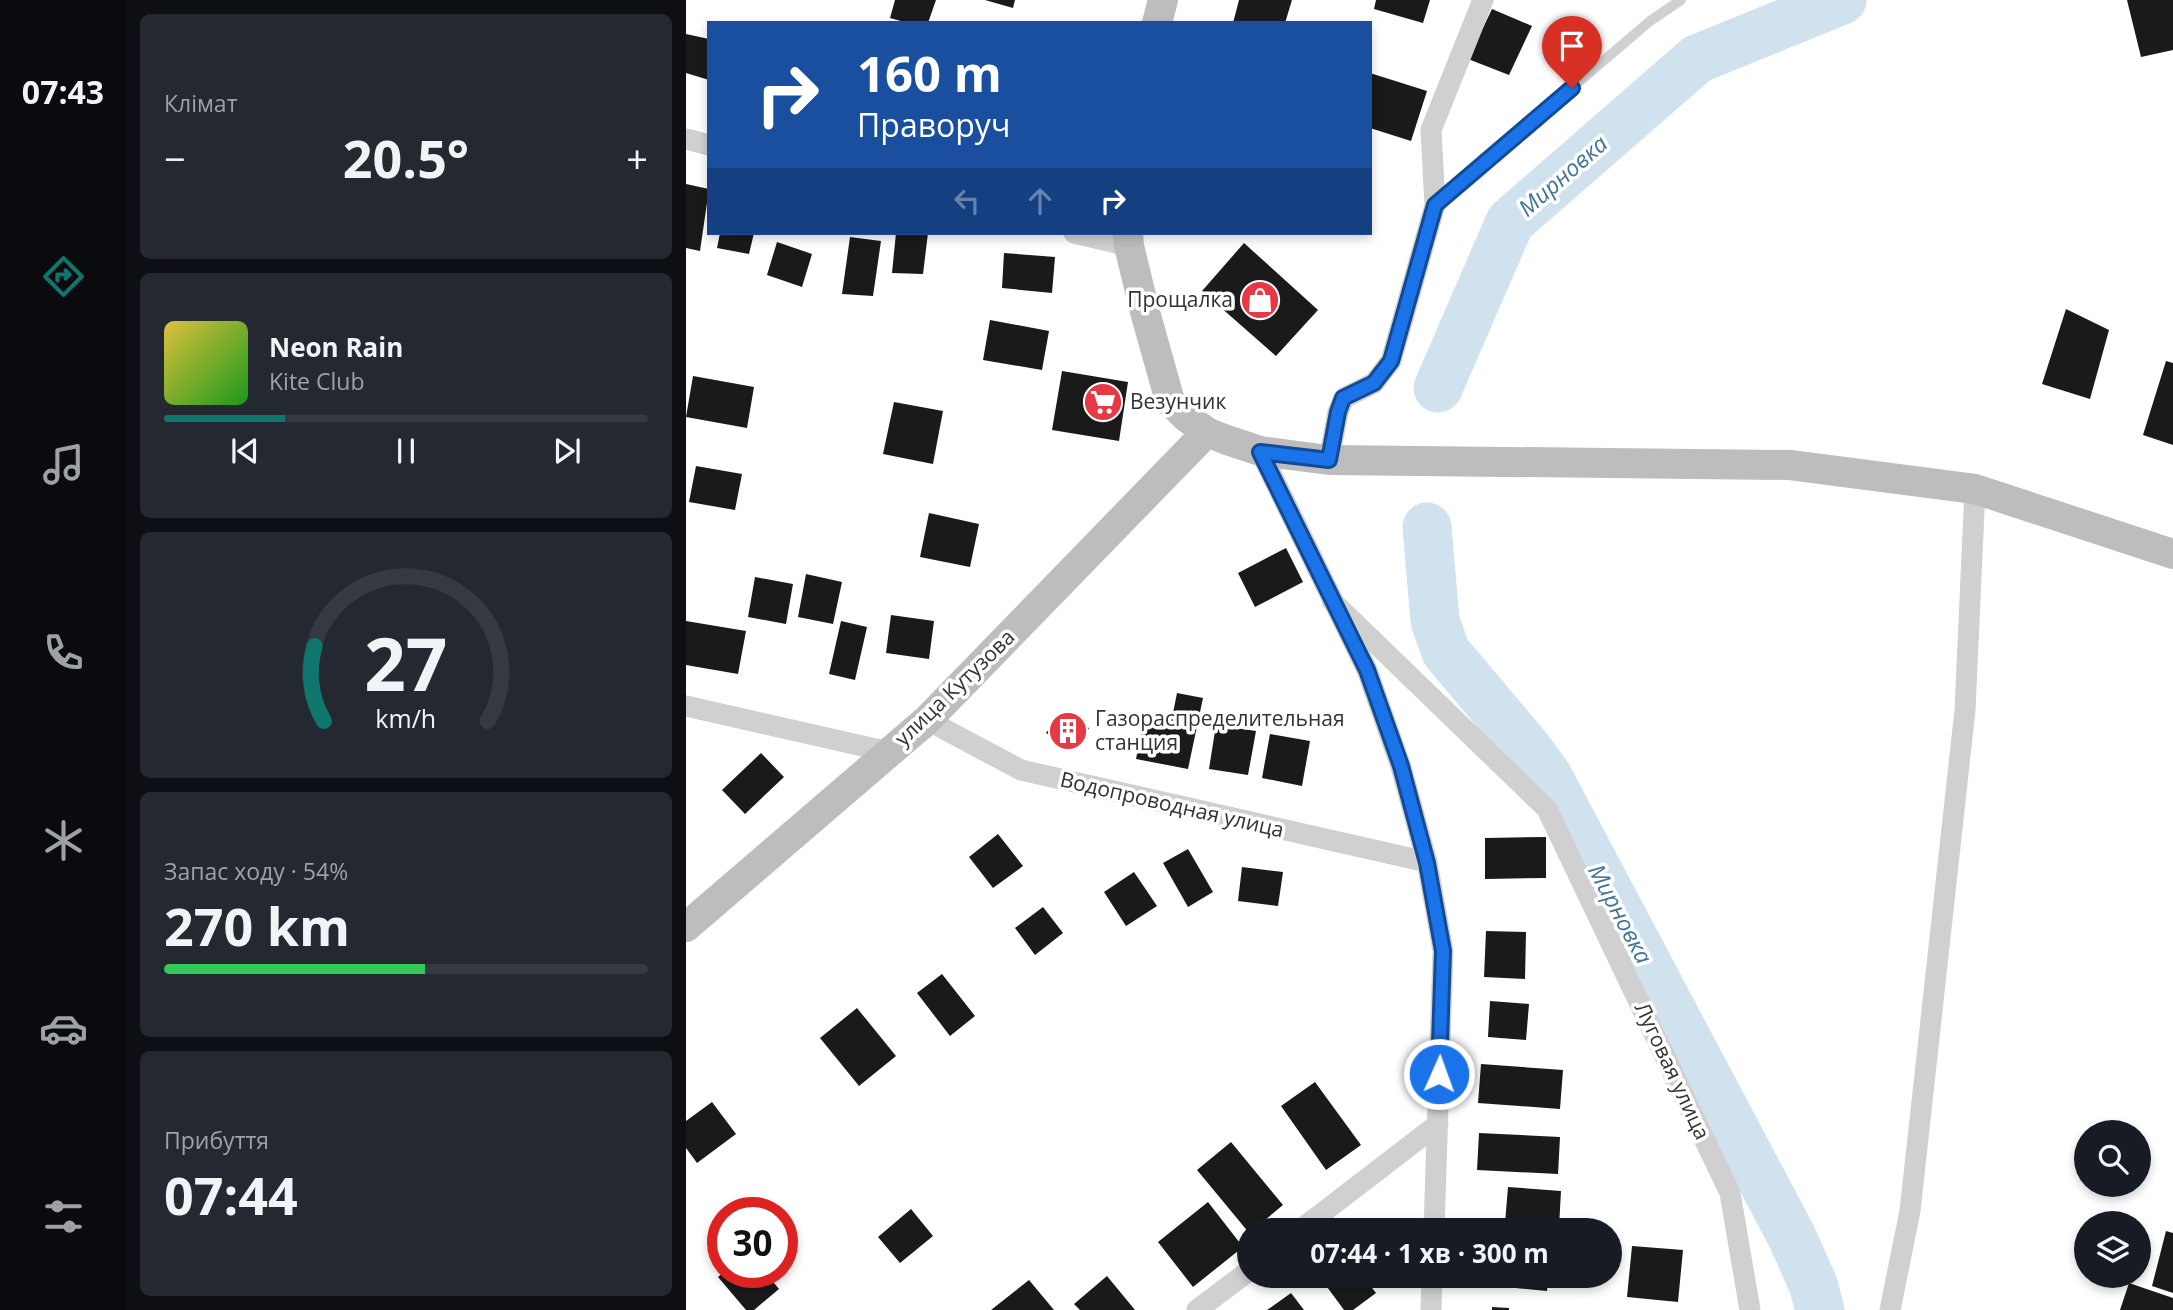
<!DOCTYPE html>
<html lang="uk">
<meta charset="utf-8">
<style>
:root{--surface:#171b24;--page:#242831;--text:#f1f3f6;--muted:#9ea1a6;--line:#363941;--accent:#0f766e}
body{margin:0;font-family:"Open Sans",sans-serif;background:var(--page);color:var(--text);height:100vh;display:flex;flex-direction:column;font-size:26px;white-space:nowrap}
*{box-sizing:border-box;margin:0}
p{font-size:23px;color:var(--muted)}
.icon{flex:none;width:38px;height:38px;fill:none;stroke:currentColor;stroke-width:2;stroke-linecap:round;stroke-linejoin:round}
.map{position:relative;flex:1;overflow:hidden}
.details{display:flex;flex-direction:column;gap:14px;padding:14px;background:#0d0f14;width:560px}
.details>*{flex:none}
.top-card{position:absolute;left:21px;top:21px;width:665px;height:214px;border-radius:0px;box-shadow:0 4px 10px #0003;background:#1a4fa0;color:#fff;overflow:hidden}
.tools{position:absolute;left:1388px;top:1120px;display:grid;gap:14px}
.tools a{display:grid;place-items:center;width:77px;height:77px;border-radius:50%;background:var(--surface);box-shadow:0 4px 10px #0003;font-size:35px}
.speed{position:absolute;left:21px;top:1197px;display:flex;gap:14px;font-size:35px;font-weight:700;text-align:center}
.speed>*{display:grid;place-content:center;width:91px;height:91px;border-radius:50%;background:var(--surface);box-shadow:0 4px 10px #0003;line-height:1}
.speed .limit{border:10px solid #d22;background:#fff;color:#111}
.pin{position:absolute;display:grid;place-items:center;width:60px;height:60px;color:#fff;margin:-72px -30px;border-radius:50% 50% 50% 0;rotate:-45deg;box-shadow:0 0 7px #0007}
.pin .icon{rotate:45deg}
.me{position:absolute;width:77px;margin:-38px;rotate:2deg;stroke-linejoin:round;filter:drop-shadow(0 0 5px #0008)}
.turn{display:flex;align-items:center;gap:24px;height:147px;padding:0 35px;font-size:32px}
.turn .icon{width:91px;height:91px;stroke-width:2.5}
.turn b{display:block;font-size:49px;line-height:60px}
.lanes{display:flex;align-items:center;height:66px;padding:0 35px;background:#0003;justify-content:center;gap:35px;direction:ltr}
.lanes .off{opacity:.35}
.big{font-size:52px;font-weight:700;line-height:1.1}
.details .widget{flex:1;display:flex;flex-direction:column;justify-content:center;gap:10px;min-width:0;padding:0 24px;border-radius:10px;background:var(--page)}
.details .dial{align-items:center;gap:0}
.dial svg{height:182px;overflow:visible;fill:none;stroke:var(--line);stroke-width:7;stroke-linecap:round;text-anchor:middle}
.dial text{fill:var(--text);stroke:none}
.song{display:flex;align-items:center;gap:21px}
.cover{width:84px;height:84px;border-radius:10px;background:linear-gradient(135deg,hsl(50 70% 55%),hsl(120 70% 35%))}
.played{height:7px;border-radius:4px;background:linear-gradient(90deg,var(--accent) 25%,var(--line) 25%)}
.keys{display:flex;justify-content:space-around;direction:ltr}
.heat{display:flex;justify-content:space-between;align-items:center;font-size:38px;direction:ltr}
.charge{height:10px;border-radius:5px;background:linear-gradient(90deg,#34c759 54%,var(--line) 0)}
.trip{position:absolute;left:551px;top:1218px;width:385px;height:70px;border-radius:35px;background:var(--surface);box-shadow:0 4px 10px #0003;font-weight:700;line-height:70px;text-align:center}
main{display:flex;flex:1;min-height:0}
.tabs{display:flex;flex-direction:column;width:126px;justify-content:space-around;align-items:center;background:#090b0e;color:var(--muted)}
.tabs .icon{width:49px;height:49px}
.tabs .selected{color:var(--accent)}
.tabs b{font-size:32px;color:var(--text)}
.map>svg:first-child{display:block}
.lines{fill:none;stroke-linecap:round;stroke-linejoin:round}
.river{stroke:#cfe2ee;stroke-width:49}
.building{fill:#1a1a1a}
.service{stroke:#d0d0d0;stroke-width:10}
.minor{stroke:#d0d0d0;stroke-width:21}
.secondary{stroke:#bdbdbd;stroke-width:30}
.route-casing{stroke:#114b97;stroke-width:18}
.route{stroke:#1a73e8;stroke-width:12}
.labels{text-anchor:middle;stroke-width:7;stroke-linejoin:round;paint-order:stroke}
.poi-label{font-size:21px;fill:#333;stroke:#fff;text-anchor:start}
.street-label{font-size:21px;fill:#333;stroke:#fff}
.water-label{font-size:23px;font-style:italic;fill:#3f7597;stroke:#fff}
</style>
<main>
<nav class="tabs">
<b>07:43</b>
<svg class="icon selected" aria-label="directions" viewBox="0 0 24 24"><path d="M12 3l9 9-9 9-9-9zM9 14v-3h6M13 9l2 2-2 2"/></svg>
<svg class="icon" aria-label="music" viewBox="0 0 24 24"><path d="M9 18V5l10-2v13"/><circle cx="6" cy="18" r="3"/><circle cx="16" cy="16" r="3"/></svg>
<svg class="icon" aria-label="phone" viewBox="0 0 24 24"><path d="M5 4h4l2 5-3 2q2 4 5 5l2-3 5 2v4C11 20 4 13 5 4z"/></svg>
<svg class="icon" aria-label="climate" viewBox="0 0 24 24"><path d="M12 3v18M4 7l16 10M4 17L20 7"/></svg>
<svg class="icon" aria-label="car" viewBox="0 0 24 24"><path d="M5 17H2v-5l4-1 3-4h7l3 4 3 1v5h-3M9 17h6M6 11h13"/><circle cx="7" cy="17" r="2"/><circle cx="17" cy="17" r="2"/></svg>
<svg class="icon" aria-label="filters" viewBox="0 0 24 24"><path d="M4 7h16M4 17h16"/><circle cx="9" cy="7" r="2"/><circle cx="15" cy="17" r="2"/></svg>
</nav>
<section class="details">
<div class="widget"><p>Клімат</p>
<div class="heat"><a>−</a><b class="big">20.5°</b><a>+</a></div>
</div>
<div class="widget">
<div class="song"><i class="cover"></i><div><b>Neon Rain</b><p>Kite Club</p></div></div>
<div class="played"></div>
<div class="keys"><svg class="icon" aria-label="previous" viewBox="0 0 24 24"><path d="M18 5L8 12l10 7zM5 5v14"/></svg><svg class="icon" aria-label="pause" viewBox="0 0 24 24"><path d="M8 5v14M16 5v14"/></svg><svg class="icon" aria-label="next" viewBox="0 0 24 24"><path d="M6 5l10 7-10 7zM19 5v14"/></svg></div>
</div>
<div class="widget dial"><svg viewBox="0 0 100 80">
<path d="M14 69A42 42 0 1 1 86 69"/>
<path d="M14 69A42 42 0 0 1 10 36" stroke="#0f766e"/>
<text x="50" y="56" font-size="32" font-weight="700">27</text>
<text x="50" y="72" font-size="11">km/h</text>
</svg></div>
<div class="widget"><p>Запас ходу · 54%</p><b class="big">270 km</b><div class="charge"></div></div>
<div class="widget"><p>Прибуття</p><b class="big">07:44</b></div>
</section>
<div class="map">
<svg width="1487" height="1310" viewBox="0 0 1487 1310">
<rect width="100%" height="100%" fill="#fff"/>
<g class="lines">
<path class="river" d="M 752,388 L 824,222 L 1011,59 L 1156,0
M 741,527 L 749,621 L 760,652 L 841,748 L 861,775 L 1105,1235 L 1127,1284 L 1134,1310"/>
</g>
<path class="building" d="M 209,0 L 250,0 L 242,23 L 222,23 L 204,18 Z
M 299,0 L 329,0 L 327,8 Z
M 553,0 L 606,0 L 599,23 L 547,23 Z
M 690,0 L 744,0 L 737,23 L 688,9 Z
M 1441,0 L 1487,0 L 1487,50 L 1455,57 Z
M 806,9 L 846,26 L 823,75 L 782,59 Z
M 0,34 L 23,39 L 23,80 L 0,73 Z
M 684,73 L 741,91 L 725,141 L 684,128 Z
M 0,184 L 23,189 L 14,251 L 0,248 Z
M 34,233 L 68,233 L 63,254 L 31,248 Z
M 210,233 L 242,233 L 237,274 L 206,273 Z
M 164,237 L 195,241 L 187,296 L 156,294 Z
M 91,242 L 126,254 L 116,287 L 81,275 Z
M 558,243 L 632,310 L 590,356 L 516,291 Z
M 318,253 L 369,257 L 366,293 L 316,288 Z
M 1380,309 L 1423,330 L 1404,399 L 1356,384 Z
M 304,320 L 363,331 L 356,370 L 297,360 Z
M 1480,361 L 1487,363 L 1487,445 L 1457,435 Z
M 376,371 L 442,382 L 433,441 L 366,430 Z
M 7,376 L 68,387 L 61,428 L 0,417 Z
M 208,402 L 257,411 L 247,464 L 197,454 Z
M 10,466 L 56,474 L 49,510 L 3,502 Z
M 243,513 L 293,524 L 284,567 L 234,557 Z
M 600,548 L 617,582 L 569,607 L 552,573 Z
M 120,574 L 156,582 L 147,624 L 112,617 Z
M 69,577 L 107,584 L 100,624 L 62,617 Z
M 205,615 L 248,621 L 243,659 L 200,653 Z
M 0,621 L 60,631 L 52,674 L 0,665 Z
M 155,621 L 181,627 L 169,680 L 143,674 Z
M 491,693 L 517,698 L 502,769 L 450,759 L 459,713 L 486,718 Z
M 375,713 L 403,728 L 390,749 L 360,733 Z
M 530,725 L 570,731 L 562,775 L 523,769 Z
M 584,734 L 624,741 L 616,786 L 576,778 Z
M 75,753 L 98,777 L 59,814 L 36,790 Z
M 312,834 L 337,866 L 307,888 L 283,857 Z
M 860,837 L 860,878 L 799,879 L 799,838 Z
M 502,849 L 527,892 L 502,907 L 477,863 Z
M 556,867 L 597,872 L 592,906 L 552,901 Z
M 448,872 L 471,906 L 440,926 L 418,892 Z
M 357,907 L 377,933 L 349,955 L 329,928 Z
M 800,931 L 840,932 L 839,979 L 798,977 Z
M 256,974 L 289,1016 L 264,1036 L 231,993 Z
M 804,1001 L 843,1004 L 840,1040 L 802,1037 Z
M 171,1008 L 210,1056 L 173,1086 L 134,1038 Z
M 795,1064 L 877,1070 L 874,1109 L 792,1103 Z
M 629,1082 L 675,1145 L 640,1170 L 595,1106 Z
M 26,1102 L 50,1134 L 11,1163 L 0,1148 L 0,1121 Z
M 793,1133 L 874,1137 L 872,1174 L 791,1170 Z
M 545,1142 L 597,1205 L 567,1230 L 564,1230 L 564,1234 L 511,1170 Z
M 822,1187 L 875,1191 L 873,1227 L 819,1223 Z
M 522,1202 L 557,1247 L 507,1287 L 472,1242 Z
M 225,1209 L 247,1236 L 214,1263 L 192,1237 Z
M 1480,1231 L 1487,1233 L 1487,1293 L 1466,1286 Z
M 946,1246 L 997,1250 L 992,1302 L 941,1297 Z
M 38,1272 L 79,1272 L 93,1289 L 68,1310 L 60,1310 L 32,1277 Z
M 421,1276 L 449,1310 L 394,1310 L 388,1304 Z
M 633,1276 L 677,1276 L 690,1293 L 667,1310 L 658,1310 Z
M 809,1276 L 862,1276 L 861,1291 L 808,1286 Z
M 343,1280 L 368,1310 L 305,1310 Z
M 1443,1283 L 1487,1298 L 1487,1310 L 1434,1310 Z
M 605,1293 L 618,1310 L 581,1310 Z
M 806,1307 L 823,1308 L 823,1310 L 806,1310 Z"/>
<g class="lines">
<path class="service" d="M 750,204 L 964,21 L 995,0"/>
<path class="minor" d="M 0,139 L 23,145
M 388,233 L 443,246
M 574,451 L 681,670 L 715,767 L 741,862 L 757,951 L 748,1230
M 643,460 L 652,412 L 658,398 L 688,383 L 705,361 L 749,205 L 745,130 L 797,0
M 646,601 L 861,809 L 1044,1193 L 1064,1310
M 0,706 L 203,752
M 241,720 L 335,770 L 741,862
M 614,1230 L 752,1124
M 511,1310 L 564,1270
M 745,1310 L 746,1276
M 1204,1310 L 1224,1211 L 1279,710 L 1289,489"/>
<path class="secondary" d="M 471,23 L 477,0
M 442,233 L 443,246 L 459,312 L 484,401 L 500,417 L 521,432 L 538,439 L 574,451 L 643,460 L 1104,465 L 1289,489 L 1487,554
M 0,927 L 241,720 L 521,432"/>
</g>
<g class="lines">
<g class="route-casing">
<path id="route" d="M 753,1074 L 757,951 L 741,863 L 715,766 L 681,670 L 574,452 L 643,460 L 652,412 L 657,398 L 688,383 L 705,361 L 749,205 L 886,88"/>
</g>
<use href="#route" class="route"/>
</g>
<defs>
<g id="shop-disc" transform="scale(2.0125)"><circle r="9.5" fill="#e63946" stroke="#fff"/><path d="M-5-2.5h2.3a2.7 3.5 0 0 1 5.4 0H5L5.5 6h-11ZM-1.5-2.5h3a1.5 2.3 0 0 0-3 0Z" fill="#fff"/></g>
<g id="supermarket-disc" transform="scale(2.0125)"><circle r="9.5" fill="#e63946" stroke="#fff"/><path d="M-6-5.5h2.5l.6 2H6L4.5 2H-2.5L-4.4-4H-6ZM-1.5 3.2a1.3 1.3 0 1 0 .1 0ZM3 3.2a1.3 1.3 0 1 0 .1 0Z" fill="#fff"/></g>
<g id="building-disc" transform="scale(2.0125)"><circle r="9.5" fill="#e63946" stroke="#fff"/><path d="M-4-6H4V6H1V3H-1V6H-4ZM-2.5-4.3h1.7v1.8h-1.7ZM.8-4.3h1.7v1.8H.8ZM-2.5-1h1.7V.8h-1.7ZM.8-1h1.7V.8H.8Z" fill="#fff"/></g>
</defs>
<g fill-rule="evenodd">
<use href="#shop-disc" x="574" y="300"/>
<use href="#supermarket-disc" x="417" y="402"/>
<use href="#building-disc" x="382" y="731"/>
</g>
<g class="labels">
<g class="poi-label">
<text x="547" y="307" text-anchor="end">Прощалка</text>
<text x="444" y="409">Везунчик</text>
<text x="409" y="726">Газораспределительная<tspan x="409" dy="24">станция</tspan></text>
</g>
<g class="street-label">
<text transform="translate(269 688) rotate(-44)" y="7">улица Кутузова</text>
<text transform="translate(486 805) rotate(13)" y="7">Водопроводная улица</text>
<text transform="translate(986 1071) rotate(65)" y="7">Луговая улица</text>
</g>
<g class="water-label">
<text transform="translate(877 176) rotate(-41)" y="8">Мирновка</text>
<text transform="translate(934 914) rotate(62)" y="8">Мирновка</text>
</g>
</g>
</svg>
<div class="tools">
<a><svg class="icon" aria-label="search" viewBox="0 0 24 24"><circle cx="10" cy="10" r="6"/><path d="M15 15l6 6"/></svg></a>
<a><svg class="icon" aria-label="layers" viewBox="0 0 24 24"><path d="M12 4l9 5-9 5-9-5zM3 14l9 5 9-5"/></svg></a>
</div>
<div class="speed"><div class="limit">30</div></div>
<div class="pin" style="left:886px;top:88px;background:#d93025"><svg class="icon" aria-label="arrive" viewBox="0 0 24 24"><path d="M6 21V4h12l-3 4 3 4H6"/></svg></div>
<svg class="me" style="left:753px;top:1074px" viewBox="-20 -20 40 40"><circle r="17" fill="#1a73e8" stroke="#fff" stroke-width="3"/><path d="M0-11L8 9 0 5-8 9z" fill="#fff"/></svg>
<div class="trip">07:44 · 1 хв · 300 m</div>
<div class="top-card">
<div class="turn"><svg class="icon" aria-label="right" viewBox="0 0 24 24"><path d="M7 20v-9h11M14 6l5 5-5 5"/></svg><div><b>160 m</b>Праворуч</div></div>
<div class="lanes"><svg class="icon off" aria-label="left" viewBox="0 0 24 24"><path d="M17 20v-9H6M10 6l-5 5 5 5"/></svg><svg class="icon off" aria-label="ahead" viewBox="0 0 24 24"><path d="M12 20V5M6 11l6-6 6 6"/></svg><svg class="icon" aria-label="right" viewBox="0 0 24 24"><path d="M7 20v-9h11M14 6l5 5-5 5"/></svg></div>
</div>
</div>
</main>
